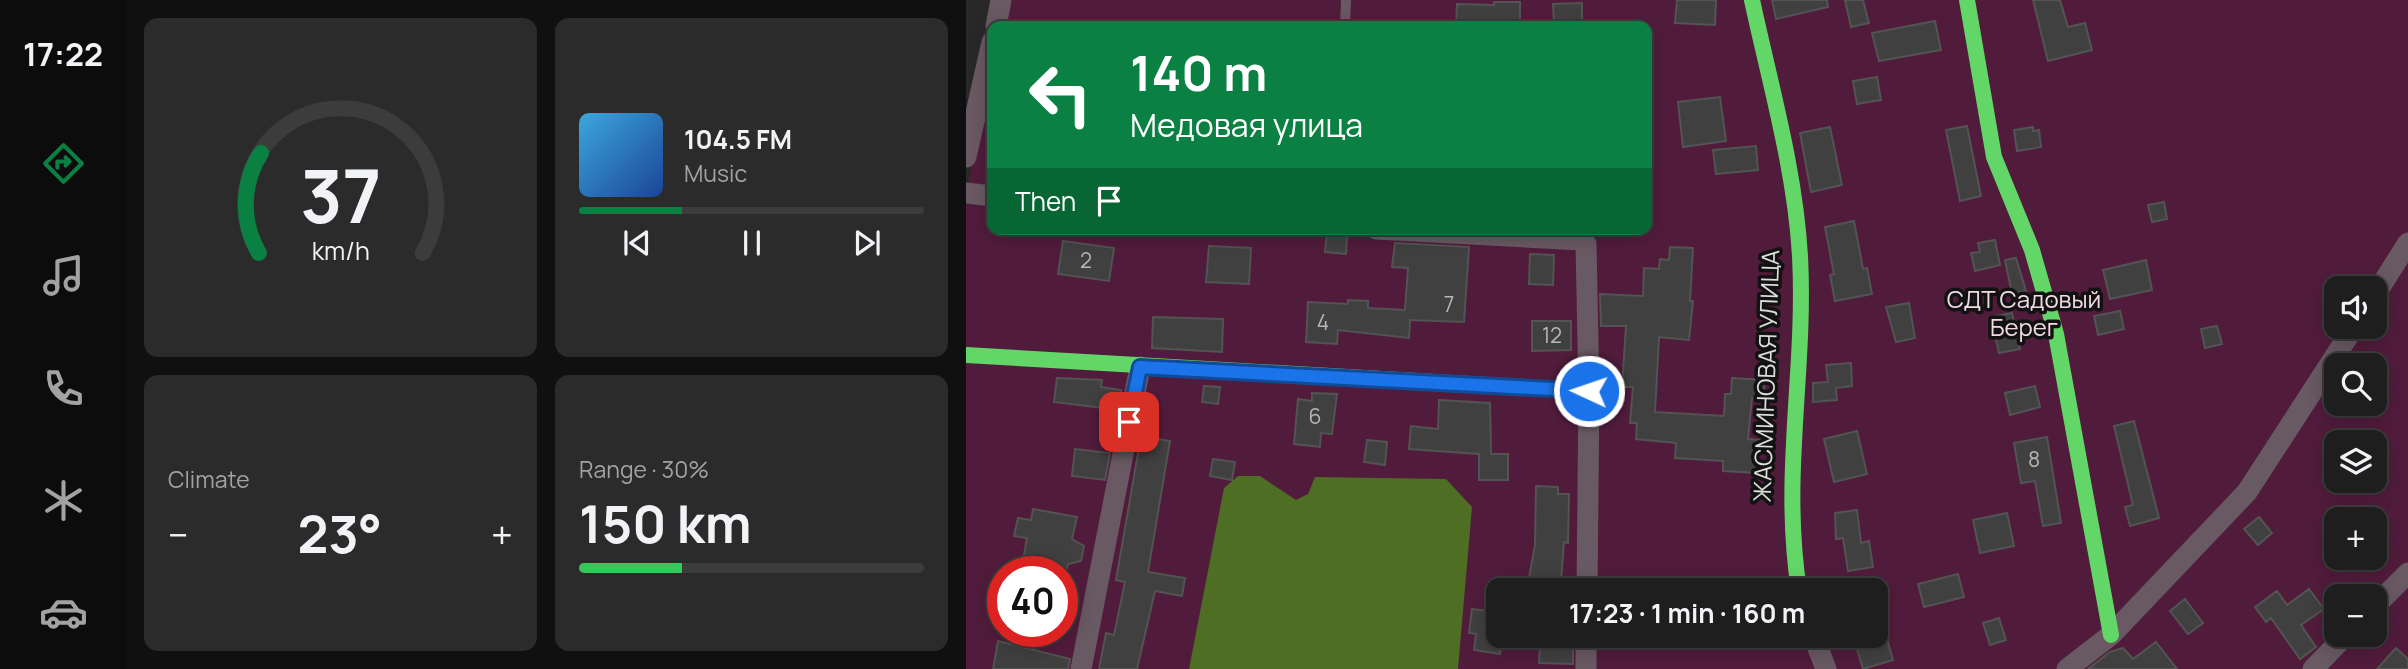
<!DOCTYPE html>
<meta charset="utf-8">
<style>
:root{--surface:#1e1e1e;--page:#2b2b2b;--text:#f1f3f6;--muted:#a1a2a4;--line:#3c3c3c;--accent:#0b8043}
body{margin:0;font-family:Manrope,sans-serif;background:var(--page);color:var(--text);height:100vh;display:flex;flex-direction:column;font-size:26px;white-space:nowrap}
*{box-sizing:border-box;margin:0}
p{font-size:23px;color:var(--muted)}
.icon{flex:none;width:38px;height:38px;fill:none;stroke:currentColor;stroke-width:2;stroke-linecap:round;stroke-linejoin:round}
.map{position:relative;flex:1;overflow:hidden}
.panel{display:flex;flex-direction:column;gap:18px;padding:18px;background:#101010;width:840px}
.panel>*{flex:none}
.guide{position:absolute;left:21px;top:21px;width:665px;height:214px;border-radius:14px;box-shadow:0 4px 18px #0003,0 0 0 2px var(--line);background:#0b8043;color:#fff;overflow:hidden}
.tools{position:absolute;left:1358px;top:276px;display:grid;gap:14px}
.tools a{display:grid;place-items:center;width:63px;height:63px;border-radius:14px;background:var(--surface);box-shadow:0 4px 18px #0003,0 0 0 2px var(--line);font-size:35px}
.speed{position:absolute;left:21px;top:556px;display:flex;gap:14px;font-size:35px;font-weight:700;text-align:center}
.speed>*{display:grid;place-content:center;width:91px;height:91px;border-radius:50%;background:var(--surface);box-shadow:0 4px 18px #0003,0 0 0 2px var(--line);line-height:1}
.speed .limit{border:10px solid #d22;background:#fff;color:#111}
.pin{position:absolute;display:grid;place-items:center;width:60px;height:60px;color:#fff;margin:-30px;border-radius:14px;box-shadow:0 4px 10px #0006}
.me{position:absolute;width:77px;margin:-38px;rotate:273deg;stroke-linejoin:round;filter:drop-shadow(0 0 5px #0008)}
.turn{display:flex;align-items:center;gap:24px;height:147px;padding:0 28px;font-size:32px}
.turn .icon{width:91px;height:91px;stroke-width:2.5}
.turn b{display:block;font-size:49px;line-height:60px}
.then{display:flex;align-items:center;height:66px;padding:0 28px;background:#0003;gap:14px;font-size:26px}
.big{font-size:52px;font-weight:700;line-height:1.1}
.panel .widget{flex:1;display:flex;flex-direction:column;justify-content:center;gap:10px;min-width:0;padding:0 24px;border-radius:14px;background:var(--page)}
.panel .dial{align-items:center;gap:0}
.dial svg{height:182px;overflow:visible;fill:none;stroke:var(--line);stroke-width:7;stroke-linecap:round;text-anchor:middle}
.dial text{fill:var(--text);stroke:none}
.song{display:flex;align-items:center;gap:21px}
.cover{width:84px;height:84px;border-radius:10px;background:linear-gradient(135deg,hsl(200 70% 55%),hsl(220 70% 35%))}
.played{height:7px;border-radius:4px;background:linear-gradient(90deg,var(--accent) 30%,var(--line) 30%)}
.keys{display:flex;justify-content:space-around;direction:ltr}
.heat{display:flex;justify-content:space-between;align-items:center;font-size:38px;direction:ltr}
.charge{height:10px;border-radius:5px;background:linear-gradient(90deg,#34c759 30%,var(--line) 0)}
.panel .tiles{flex:1;display:grid;gap:18px;grid-template-columns:repeat(2,1fr)}
.trip{position:absolute;left:520px;top:578px;width:402px;height:70px;border-radius:14px;background:var(--surface);box-shadow:0 4px 18px #0003,0 0 0 2px var(--line);font-weight:700;line-height:70px;text-align:center}
main{display:flex;flex:1;min-height:0}
.menu{display:flex;flex-direction:column;width:126px;justify-content:space-around;align-items:center;background:#0c0c0c;color:var(--muted)}
.menu .icon{width:49px;height:49px}
.menu .selected{color:var(--accent)}
.menu b{font-size:32px;color:var(--text)}
.map>svg:first-child{display:block}
.green{fill:#511c3c;fill-rule:evenodd}
.water{fill:#4d6e23}
.building{fill:#404040;stroke:#535353;stroke-width:2}
.lines{fill:none;stroke-linecap:round;stroke-linejoin:round}
.lane{stroke:#695962;stroke-width:10}
.street{stroke:#695962;stroke-width:21}
.fast{stroke:#63d668;stroke-width:16}
.route-casing{stroke:#114b97;stroke-width:18}
.route{stroke:#1a73e8;stroke-width:12}
.labels{text-anchor:middle;stroke-width:7;stroke-linejoin:round;paint-order:stroke}
.number-label{font-size:21px;fill:#b6b6b5}
.park-label{font-size:24px;fill:#f2dbe6;stroke:#111211}
.street-label{font-size:24px;fill:#dddedc;stroke:#111211}
</style>
<main>
<nav class="menu">
<b>17:22</b>
<svg class="icon selected" aria-label="directions" viewBox="0 0 24 24"><path d="M12 3l9 9-9 9-9-9zM9 14v-3h6M13 9l2 2-2 2"/></svg>
<svg class="icon" aria-label="music" viewBox="0 0 24 24"><path d="M9 18V5l10-2v13"/><circle cx="6" cy="18" r="3"/><circle cx="16" cy="16" r="3"/></svg>
<svg class="icon" aria-label="phone" viewBox="0 0 24 24"><path d="M5 4h4l2 5-3 2q2 4 5 5l2-3 5 2v4C11 20 4 13 5 4z"/></svg>
<svg class="icon" aria-label="climate" viewBox="0 0 24 24"><path d="M12 3v18M4 7l16 10M4 17L20 7"/></svg>
<svg class="icon" aria-label="car" viewBox="0 0 24 24"><path d="M5 17H2v-5l4-1 3-4h7l3 4 3 1v5h-3M9 17h6M6 11h13"/><circle cx="7" cy="17" r="2"/><circle cx="17" cy="17" r="2"/></svg>
</nav>
<section class="panel">
<div class="tiles">
<div class="widget dial"><svg viewBox="0 0 100 80">
<path d="M14 69A42 42 0 1 1 86 69"/>
<path d="M14 69A42 42 0 0 1 15 25" stroke="#0b8043"/>
<text x="50" y="56" font-size="32" font-weight="700">37</text>
<text x="50" y="72" font-size="11">km/h</text>
</svg></div>
<div class="widget">
<div class="song"><i class="cover"></i><div><b>104.5 FM</b><p>Music</p></div></div>
<div class="played"></div>
<div class="keys"><svg class="icon" aria-label="previous" viewBox="0 0 24 24"><path d="M18 5L8 12l10 7zM5 5v14"/></svg><svg class="icon" aria-label="pause" viewBox="0 0 24 24"><path d="M8 5v14M16 5v14"/></svg><svg class="icon" aria-label="next" viewBox="0 0 24 24"><path d="M6 5l10 7-10 7zM19 5v14"/></svg></div>
</div>
<div class="widget"><p>Climate</p>
<div class="heat"><a>−</a><b class="big">23°</b><a>+</a></div>
</div>
<div class="widget"><p>Range · 30%</p><b class="big">150 km</b><div class="charge"></div></div>
</div>
</section>
<div class="map">
<svg width="1442" height="669" viewBox="0 0 1442 669">
<rect width="100%" height="100%" fill="#282828"/>
<path class="green" d="M 41,0 L 1442,0 L 1442,669 L 0,669 L 0,194 L 26,71 L 26,229 L 681,229 L 681,26 L 36,26 ZM 1370,289 L 1409,289 L 1409,327 L 1370,327 ZM 1370,366 L 1409,366 L 1409,404 L 1370,404 ZM 1370,443 L 1409,443 L 1409,481 L 1370,481 ZM 1370,520 L 1409,520 L 1409,558 L 1370,558 ZM 37,572 L 96,572 L 96,632 L 37,632 ZM 532,590 L 910,590 L 910,635 L 532,635 ZM 1370,597 L 1409,597 L 1409,635 L 1370,635 Z"/>
<path class="water" d="M 272,476 L 294,476 L 330,500 L 342,494 L 349,477 L 480,479 L 506,507 L 492,669 L 223,669 L 258,488 Z"/>
<path class="building" d="M 711,0 L 750,0 L 749,25 L 709,23 Z
M 806,0 L 861,0 L 862,7 L 810,19 Z
M 879,0 L 897,0 L 903,23 L 885,27 Z
M 1067,0 L 1094,0 L 1102,27 L 1119,23 L 1126,50 L 1082,61 Z
M 528,2 L 554,2 L 554,26 L 490,26 L 491,4 L 528,5 Z
M 616,3 L 616,26 L 588,26 L 587,4 Z
M 969,21 L 975,50 L 913,61 L 906,33 Z
M 911,77 L 915,100 L 891,104 L 887,81 Z
M 754,97 L 760,141 L 717,147 L 712,102 Z
M 1001,126 L 1015,196 L 994,201 L 980,130 Z
M 864,127 L 876,185 L 845,192 L 834,133 Z
M 1067,127 L 1067,131 L 1073,130 L 1075,147 L 1051,151 L 1048,130 Z
M 790,146 L 792,170 L 750,174 L 747,150 Z
M 1198,202 L 1201,219 L 1186,222 L 1182,205 Z
M 888,221 L 897,269 L 901,268 L 906,294 L 869,301 L 864,275 L 868,274 L 859,227 Z
M 361,232 L 381,234 L 380,254 L 359,252 Z
M 1029,240 L 1034,265 L 1009,271 L 1005,253 L 1014,252 L 1012,243 Z
M 97,241 L 148,248 L 143,281 L 92,274 Z
M 429,243 L 503,247 L 498,322 L 444,320 L 443,338 L 372,330 L 371,344 L 340,342 L 342,302 L 382,304 L 382,300 L 402,301 L 402,308 L 439,310 L 442,268 L 426,267 Z
M 243,246 L 285,248 L 283,284 L 240,282 Z
M 704,247 L 727,248 L 724,301 L 727,301 L 723,340 L 693,337 L 689,412 L 758,416 L 759,394 L 765,394 L 766,378 L 799,380 L 797,399 L 786,398 L 782,439 L 794,440 L 792,473 L 757,471 L 757,461 L 709,458 L 710,443 L 670,439 L 671,423 L 664,423 L 667,387 L 656,387 L 660,326 L 635,326 L 634,294 L 677,296 L 678,268 L 693,269 L 694,259 L 703,260 Z
M 564,254 L 588,255 L 587,285 L 563,284 Z
M 1050,258 L 1060,291 L 1046,294 L 1039,260 Z
M 1180,260 L 1186,290 L 1144,299 L 1137,270 Z
M 943,303 L 949,338 L 930,342 L 920,307 Z
M 1154,311 L 1158,329 L 1132,335 L 1128,316 Z
M 1046,313 L 1054,349 L 1033,353 L 1025,317 Z
M 187,317 L 257,319 L 256,352 L 186,348 Z
M 566,321 L 605,321 L 605,350 L 566,351 Z
M 1251,326 L 1256,344 L 1239,348 L 1235,329 Z
M 885,363 L 886,386 L 870,388 L 871,400 L 847,402 L 847,383 L 862,382 L 860,365 Z
M 91,378 L 136,380 L 135,387 L 155,390 L 152,410 L 88,402 Z
M 238,386 L 254,387 L 252,404 L 236,402 Z
M 1069,386 L 1074,407 L 1044,415 L 1039,393 Z
M 346,393 L 371,394 L 366,434 L 355,433 L 354,447 L 328,444 L 332,399 L 346,401 Z
M 473,400 L 524,403 L 525,454 L 542,454 L 542,480 L 513,480 L 513,454 L 443,449 L 445,426 L 472,429 Z
M 1168,421 L 1193,518 L 1164,526 L 1159,507 L 1167,505 L 1148,426 Z
M 891,431 L 901,474 L 868,482 L 858,439 Z
M 175,436 L 204,441 L 182,572 L 219,578 L 216,596 L 189,591 L 171,669 L 133,669 L 140,633 L 148,635 L 159,582 L 150,580 Z
M 1081,437 L 1095,523 L 1077,526 L 1069,481 L 1055,483 L 1048,443 Z
M 401,440 L 421,442 L 419,465 L 398,462 Z
M 109,449 L 144,453 L 139,480 L 106,476 Z
M 247,459 L 269,462 L 266,480 L 244,476 Z
M 570,486 L 592,487 L 592,494 L 603,494 L 602,543 L 598,542 L 595,581 L 563,578 L 569,545 Z
M 67,509 L 111,517 L 106,539 L 118,546 L 115,561 L 102,564 L 100,572 L 55,572 L 61,538 L 48,536 L 52,518 L 65,520 Z
M 891,510 L 895,543 L 903,541 L 907,567 L 882,571 L 877,538 L 870,539 L 869,513 Z
M 1041,513 L 1048,546 L 1014,553 L 1007,520 Z
M 1293,517 L 1306,533 L 1292,545 L 1278,529 Z
M 992,574 L 998,597 L 958,607 L 952,584 Z
M 1343,589 L 1358,609 L 1335,625 L 1350,647 L 1334,659 L 1305,618 L 1300,622 L 1289,607 L 1311,591 L 1321,605 Z
M 1219,599 L 1237,623 L 1222,634 L 1204,611 Z
M 506,609 L 532,612 L 532,635 L 536,635 L 534,654 L 508,650 L 510,634 L 503,633 Z
M 1033,618 L 1040,640 L 1024,645 L 1017,623 Z
M 582,635 L 607,635 L 607,664 L 573,663 L 574,645 L 582,645 Z
M 902,635 L 920,635 L 927,660 L 897,669 L 888,639 Z
M 32,641 L 104,659 L 102,669 L 27,669 Z
M 1190,642 L 1211,669 L 1122,669 L 1144,652 L 1157,648 L 1167,659 Z
M 1430,648 L 1442,659 L 1442,669 L 1411,669 Z"/>
<g class="lines">
<path class="lane" d="M 379,26 L 380,0"/>
<path class="street" d="M 30,26 L 35,0
M 0,157 L 26,42
M 0,193 L 26,196
M 410,229 L 616,240 L 620,244 L 623,391 L 621,590
M 1409,295 L 1442,243
M 1409,606 L 1442,573
M 847,635 L 860,669
M 115,669 L 174,367
M 620,669 L 620,635
M 1101,669 L 1145,635 L 1281,492 L 1388,327
M 1347,669 L 1380,635"/>
<path class="fast" d="M 786,0 C 804,84 829,169 834,256 C 840,370 815,475 833,590
M 1001,0 L 1028,157 L 1066,250 L 1090,334 L 1145,635
M 0,355 L 623,391"/>
</g>
<g class="lines">
<g class="route-casing">
<path id="route" d="M 163,422 L 174,367 L 623,391"/>
</g>
<use href="#route" class="route"/>
</g>
<g class="labels">
<g class="number-label">
<text x="120" y="268">2</text>
<text x="483" y="312">7</text>
<text x="357" y="330">4</text>
<text x="586" y="343">12</text>
<text x="349" y="424">6</text>
<text x="1068" y="467">8</text>
</g>
<g class="park-label">
<text x="1058" y="308">СДТ Садовый<tspan x="1058" dy="28">Берег</tspan></text>
</g>
<g class="street-label">
<text transform="translate(801 376) rotate(-88)" y="8">ЖАСМИНОВАЯ УЛИЦА</text>
</g>
</g>
</svg>
<div class="tools">
<a><svg class="icon" aria-label="sound" viewBox="0 0 24 24"><path d="M4 9h4l5-4v14l-5-4H4zM17 9q2 3 0 6"/></svg></a>
<a><svg class="icon" aria-label="search" viewBox="0 0 24 24"><circle cx="10" cy="10" r="6"/><path d="M15 15l6 6"/></svg></a>
<a><svg class="icon" aria-label="layers" viewBox="0 0 24 24"><path d="M12 4l9 5-9 5-9-5zM3 14l9 5 9-5"/></svg></a>
<a>+</a>
<a>−</a>
</div>
<div class="speed"><div class="limit">40</div></div>
<div class="pin" style="left:163px;top:422px;background:#d93025"><svg class="icon" aria-label="arrive" viewBox="0 0 24 24"><path d="M6 21V4h12l-3 4 3 4H6"/></svg></div>
<svg class="me" style="left:623px;top:391px" viewBox="-20 -20 40 40"><circle r="17" fill="#1a73e8" stroke="#fff" stroke-width="3"/><path d="M0-11L8 9 0 5-8 9z" fill="#fff"/></svg>
<div class="trip">17:23 · 1 min · 160 m</div>
<div class="guide">
<div class="turn"><svg class="icon" aria-label="left" viewBox="0 0 24 24"><path d="M17 20v-9H6M10 6l-5 5 5 5"/></svg><div><b>140 m</b>Медовая улица</div></div>
<div class="then">Then<svg class="icon" aria-label="arrive" viewBox="0 0 24 24"><path d="M6 21V4h12l-3 4 3 4H6"/></svg></div>
</div>
</div>
</main>
